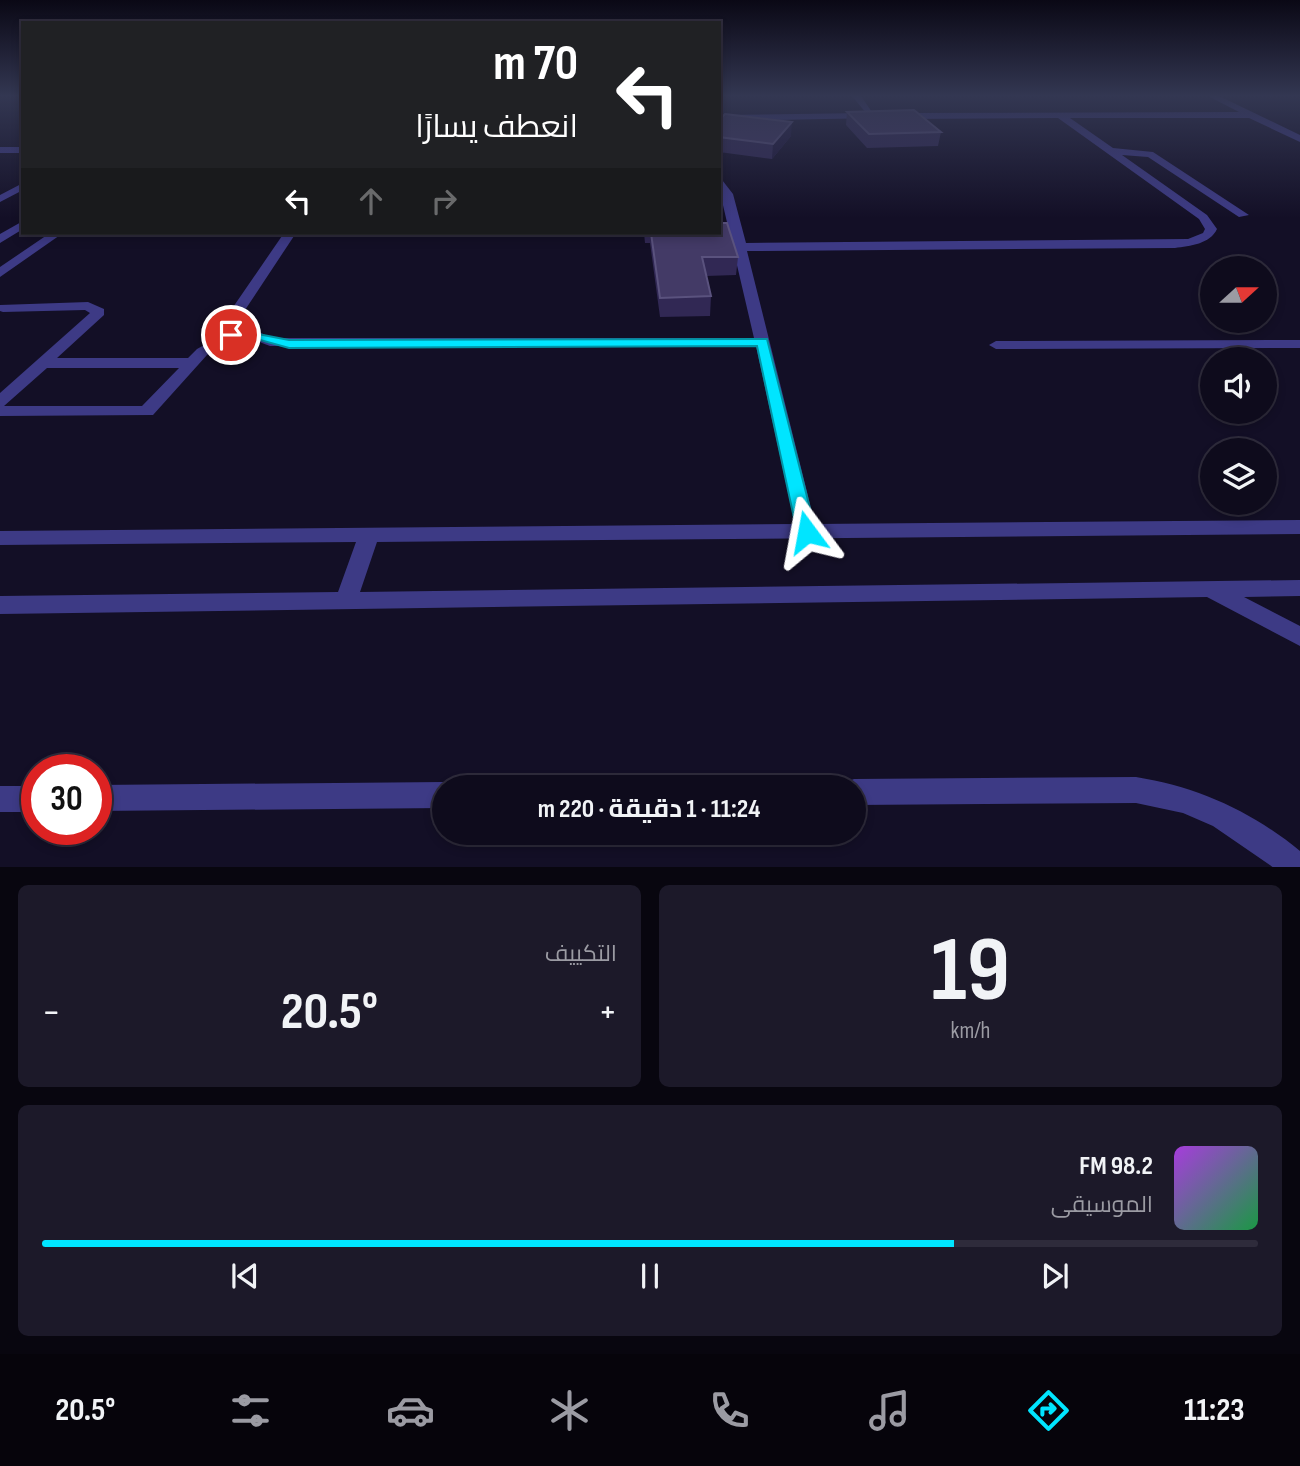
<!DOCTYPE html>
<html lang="ar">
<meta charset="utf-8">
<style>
:root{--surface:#0e0b1c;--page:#1c1929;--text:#f1f3f6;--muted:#9b9ba3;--line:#2e2b3b;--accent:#00e5ff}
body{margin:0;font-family:"Sofia Sans Condensed",Cairo,sans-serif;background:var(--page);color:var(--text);direction:rtl;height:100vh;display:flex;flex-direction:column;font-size:26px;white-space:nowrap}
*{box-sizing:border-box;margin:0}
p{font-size:23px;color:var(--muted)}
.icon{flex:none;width:38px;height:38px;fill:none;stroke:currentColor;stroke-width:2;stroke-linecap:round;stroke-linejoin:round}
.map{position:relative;height:867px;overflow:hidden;direction:ltr}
.panel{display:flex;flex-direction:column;gap:18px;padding:18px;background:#08060f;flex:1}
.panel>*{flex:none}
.hud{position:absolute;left:21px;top:21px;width:700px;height:214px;border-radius:0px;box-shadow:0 4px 10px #0003,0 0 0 2px var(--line);direction:rtl;background:#202124;color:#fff;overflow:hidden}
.needle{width:46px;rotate:69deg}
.controls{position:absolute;left:1200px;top:256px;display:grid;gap:14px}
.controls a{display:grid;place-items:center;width:77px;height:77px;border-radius:50%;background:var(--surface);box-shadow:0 4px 10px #0003,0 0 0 2px var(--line);font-size:35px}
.speed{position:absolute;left:21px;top:754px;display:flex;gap:14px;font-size:35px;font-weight:700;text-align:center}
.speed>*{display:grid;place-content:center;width:91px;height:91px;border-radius:50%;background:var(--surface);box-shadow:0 4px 10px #0003,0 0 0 2px var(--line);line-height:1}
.speed .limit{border:10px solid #d22;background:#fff;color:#111}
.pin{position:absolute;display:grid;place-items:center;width:60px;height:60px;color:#fff;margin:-30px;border:4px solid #fff;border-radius:50%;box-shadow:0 2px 7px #0007}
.me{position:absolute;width:77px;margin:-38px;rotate:347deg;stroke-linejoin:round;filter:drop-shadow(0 0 5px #0008)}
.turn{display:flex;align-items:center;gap:24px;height:147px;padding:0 28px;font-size:32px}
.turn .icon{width:91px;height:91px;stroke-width:2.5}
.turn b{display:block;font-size:49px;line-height:60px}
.lanes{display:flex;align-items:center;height:66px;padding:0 28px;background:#0003;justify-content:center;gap:35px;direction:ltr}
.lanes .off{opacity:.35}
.big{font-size:52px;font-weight:700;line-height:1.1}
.panel .tile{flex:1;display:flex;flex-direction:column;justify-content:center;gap:10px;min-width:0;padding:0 24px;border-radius:10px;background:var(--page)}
.panel .dial{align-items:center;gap:0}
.dial b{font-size:91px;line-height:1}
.song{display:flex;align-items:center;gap:21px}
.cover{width:84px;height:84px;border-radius:10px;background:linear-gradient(135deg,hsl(280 70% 55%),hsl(140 70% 35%))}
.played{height:7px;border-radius:4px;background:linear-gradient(90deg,var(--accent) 75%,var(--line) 75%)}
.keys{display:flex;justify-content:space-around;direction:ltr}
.heat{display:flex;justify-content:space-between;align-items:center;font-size:38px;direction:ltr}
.panel .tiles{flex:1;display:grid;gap:18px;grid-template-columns:1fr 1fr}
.tile:last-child{grid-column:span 2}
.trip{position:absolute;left:432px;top:775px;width:434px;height:70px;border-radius:35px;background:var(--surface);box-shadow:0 4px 10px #0003,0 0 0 2px var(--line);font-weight:700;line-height:70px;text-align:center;direction:rtl}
.menu{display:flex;height:112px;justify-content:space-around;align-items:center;background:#06040b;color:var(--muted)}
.menu .icon{width:49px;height:49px}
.menu .on{color:var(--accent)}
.menu b{font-size:32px;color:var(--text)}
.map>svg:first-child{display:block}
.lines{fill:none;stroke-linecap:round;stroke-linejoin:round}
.minor{fill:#3d3a85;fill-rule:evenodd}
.wall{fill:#312854}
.shaded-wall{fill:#1d163a}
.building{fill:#433a66;stroke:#5a527e;stroke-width:2}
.route{fill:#00e5ff;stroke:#0095a6;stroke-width:2}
</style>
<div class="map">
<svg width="1300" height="868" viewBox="0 0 1300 868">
<rect width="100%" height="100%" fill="#130f26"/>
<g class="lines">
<path class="minor" d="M 852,96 L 861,96 L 876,118 L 719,121 L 719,115 L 866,113 Z
M 1208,96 L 1219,96 L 1300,135 L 1300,142 L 1249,118 L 1070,118 L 1113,148 L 1153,152 L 1249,215 L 1239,217 L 1148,157 L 1122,155 L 1207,215 L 1217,229 C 1210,244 1190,246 1175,248 L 747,251 L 815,524 L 1300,520 L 1300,534 L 377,542 L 360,592 L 1300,580 L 1300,596 L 1244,597 L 1300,626 L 1300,646 L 1207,597 L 0,614 L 0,596 L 338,592 L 356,542 L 0,545 L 0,531 L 795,524 L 756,346 L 270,346 L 243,336 L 207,355 L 153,415 L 0,416 L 0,393 L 90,313 L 85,310 L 3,312 L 0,311 L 0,305 L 88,302 L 104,309 L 104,315 L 57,358 L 188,358 L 197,349 L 235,328 L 229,313 L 284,233 L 296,233 L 243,313 L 248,326 L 271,338 L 754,338 L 719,188 L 719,176 L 733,194 L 746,243 L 1188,239 L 1203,233 L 1205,229 L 1199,219 L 1058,118 L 900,119 L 896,116 L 900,113 L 1239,112 ZM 47,368 L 179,368 L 142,406 L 4,406 Z
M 0,147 L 23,147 L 23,153 L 0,153 Z
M 23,183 L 23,190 L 0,202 L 0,195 Z
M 23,221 L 23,229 L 0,243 L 0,234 Z
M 50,233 L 63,233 L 0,277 L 0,267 Z
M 1300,340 L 1300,348 L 996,349 L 989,345 L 996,341 Z
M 1136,777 C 1198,787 1251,811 1300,851 L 1300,868 L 1274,868 L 1213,826 L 1183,813 L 1136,803 L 854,805 L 854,788 L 842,788 L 844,783 L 854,779 Z
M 444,782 L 455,788 L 444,788 L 444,808 L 96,811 L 96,785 Z
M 0,786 L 37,786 L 37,812 L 0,812 Z"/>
</g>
<path class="wall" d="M 847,112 L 941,132 L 938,146 L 867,148 L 846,125 Z
M 719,120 L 791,136 L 772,159 L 719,152 Z
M 644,233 L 719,233 L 738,257 L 736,275 L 706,276 L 711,296 L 710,316 L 660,317 L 650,243 L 645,243 Z"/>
<path class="shaded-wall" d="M 792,122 L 791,136 L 772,159 L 773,144 Z"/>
<path class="building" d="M 914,110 L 941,132 L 869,134 L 847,112 Z
M 725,114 L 792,122 L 773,144 L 719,137 L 719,120 Z
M 719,223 L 727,223 L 738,257 L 702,257 L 711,296 L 660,298 L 651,233 L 719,233 Z"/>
<linearGradient id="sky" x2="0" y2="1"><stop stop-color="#0a0815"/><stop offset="0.44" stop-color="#333752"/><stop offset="1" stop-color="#333752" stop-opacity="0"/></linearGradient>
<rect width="1300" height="218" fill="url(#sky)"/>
<path class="route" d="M 243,326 L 258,334 L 289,340 L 767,339 L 816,532 L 807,538 L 797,532 L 757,346 L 289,348 L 242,335 L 231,339 L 224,335 Z"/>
</svg>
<div class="controls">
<a><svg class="needle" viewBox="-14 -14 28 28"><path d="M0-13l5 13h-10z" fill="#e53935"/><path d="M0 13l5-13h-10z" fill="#9b9ba3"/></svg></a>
<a><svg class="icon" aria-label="sound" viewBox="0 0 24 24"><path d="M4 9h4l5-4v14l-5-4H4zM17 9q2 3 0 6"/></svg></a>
<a><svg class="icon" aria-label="layers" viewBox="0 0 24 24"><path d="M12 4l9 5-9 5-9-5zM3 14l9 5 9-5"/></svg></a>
</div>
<div class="speed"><div class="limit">30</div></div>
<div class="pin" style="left:231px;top:335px;background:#d93025"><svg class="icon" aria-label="arrive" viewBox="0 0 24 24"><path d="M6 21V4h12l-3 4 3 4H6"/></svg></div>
<svg class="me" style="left:807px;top:532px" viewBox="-20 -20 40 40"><path d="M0-17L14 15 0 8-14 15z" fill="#00e5ff" stroke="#fff" stroke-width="4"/></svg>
<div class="trip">11:24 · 1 دقيقة · 220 m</div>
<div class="hud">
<div class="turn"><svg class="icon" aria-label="left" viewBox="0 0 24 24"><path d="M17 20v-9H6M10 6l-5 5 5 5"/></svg><div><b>70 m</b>انعطف يسارًا</div></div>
<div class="lanes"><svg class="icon" aria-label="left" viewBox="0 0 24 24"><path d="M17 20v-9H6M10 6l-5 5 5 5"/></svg><svg class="icon off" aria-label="ahead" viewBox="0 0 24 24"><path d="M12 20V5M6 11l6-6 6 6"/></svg><svg class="icon off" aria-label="right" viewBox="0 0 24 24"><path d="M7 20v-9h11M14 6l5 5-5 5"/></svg></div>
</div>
</div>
<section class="panel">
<div class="tiles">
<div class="tile dial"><b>19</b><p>km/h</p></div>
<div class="tile"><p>التكييف</p>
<div class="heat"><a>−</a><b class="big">20.5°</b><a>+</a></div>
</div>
<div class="tile">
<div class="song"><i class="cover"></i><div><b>98.2 FM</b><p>الموسيقى</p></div></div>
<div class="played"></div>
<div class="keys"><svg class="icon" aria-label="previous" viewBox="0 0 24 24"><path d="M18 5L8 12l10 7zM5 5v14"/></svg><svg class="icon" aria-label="pause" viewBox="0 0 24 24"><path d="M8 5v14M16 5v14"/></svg><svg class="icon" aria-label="next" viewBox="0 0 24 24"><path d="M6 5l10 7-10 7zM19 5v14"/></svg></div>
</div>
</div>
</section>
<nav class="menu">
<b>11:23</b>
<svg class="icon on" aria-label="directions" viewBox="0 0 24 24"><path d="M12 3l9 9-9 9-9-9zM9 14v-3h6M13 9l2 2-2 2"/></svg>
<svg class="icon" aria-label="music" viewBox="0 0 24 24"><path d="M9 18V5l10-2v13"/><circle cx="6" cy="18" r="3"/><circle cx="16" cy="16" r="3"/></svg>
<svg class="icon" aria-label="phone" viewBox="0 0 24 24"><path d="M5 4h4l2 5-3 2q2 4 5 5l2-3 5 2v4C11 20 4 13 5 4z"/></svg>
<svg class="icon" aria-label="climate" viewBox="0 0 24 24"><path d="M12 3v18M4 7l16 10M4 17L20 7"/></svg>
<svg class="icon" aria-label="car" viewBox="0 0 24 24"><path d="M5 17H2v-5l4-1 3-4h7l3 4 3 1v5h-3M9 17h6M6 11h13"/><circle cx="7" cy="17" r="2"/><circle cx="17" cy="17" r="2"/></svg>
<svg class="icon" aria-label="filters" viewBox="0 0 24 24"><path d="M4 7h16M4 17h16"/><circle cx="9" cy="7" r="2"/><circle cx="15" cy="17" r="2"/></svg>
<b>20.5°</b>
</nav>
